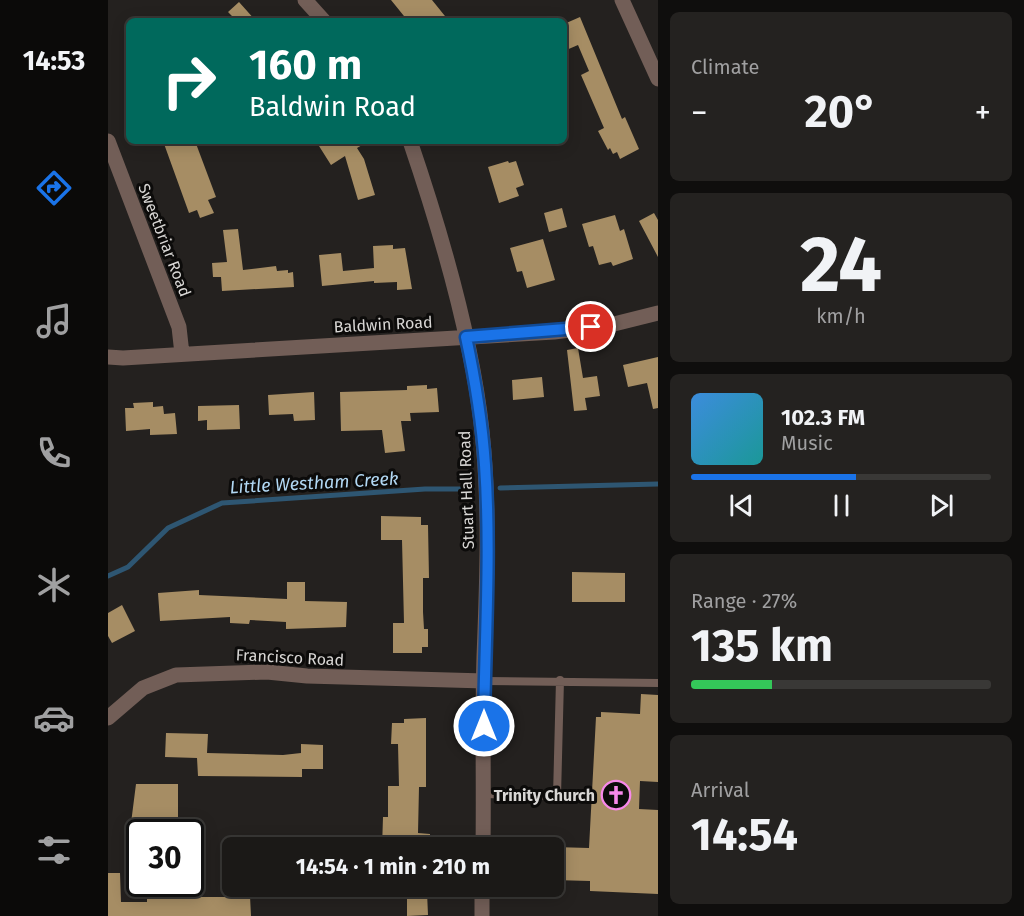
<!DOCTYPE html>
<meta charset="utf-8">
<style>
:root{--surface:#1b1917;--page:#242220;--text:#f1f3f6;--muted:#a0a0a1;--line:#393836;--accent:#1a73e8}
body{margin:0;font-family:"Fira Sans",sans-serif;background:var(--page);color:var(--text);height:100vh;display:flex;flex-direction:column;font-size:22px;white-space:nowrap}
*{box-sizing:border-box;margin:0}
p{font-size:20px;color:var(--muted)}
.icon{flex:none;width:33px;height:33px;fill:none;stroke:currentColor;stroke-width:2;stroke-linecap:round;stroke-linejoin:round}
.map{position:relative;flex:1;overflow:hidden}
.drawer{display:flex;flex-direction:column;gap:12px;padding:12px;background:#0f0e0d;width:366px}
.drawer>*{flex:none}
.banner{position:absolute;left:18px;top:18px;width:441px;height:126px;border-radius:9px;box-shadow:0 3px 15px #0003,0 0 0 2px var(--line);background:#00695c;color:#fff;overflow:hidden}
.speed{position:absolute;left:18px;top:819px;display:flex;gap:12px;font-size:30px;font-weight:700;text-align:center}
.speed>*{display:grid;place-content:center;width:78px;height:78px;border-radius:50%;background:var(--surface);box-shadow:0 3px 15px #0003,0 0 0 2px var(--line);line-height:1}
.speed .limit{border:3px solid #111;border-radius:9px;background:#fff;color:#111}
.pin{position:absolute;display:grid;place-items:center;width:51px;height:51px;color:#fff;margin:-26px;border:3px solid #fff;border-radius:50%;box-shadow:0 2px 6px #0007}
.me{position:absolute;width:66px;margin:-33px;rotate:0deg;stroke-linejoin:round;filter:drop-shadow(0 0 4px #0008)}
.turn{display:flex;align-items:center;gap:21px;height:126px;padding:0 24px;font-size:27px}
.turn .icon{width:78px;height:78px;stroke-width:2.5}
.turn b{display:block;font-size:42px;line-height:51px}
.big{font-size:45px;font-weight:700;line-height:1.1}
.drawer .tile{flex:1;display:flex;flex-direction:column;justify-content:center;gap:9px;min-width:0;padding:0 21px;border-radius:9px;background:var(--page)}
.drawer .dial{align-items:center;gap:0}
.dial b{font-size:78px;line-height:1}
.song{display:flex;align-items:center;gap:18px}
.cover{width:72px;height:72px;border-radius:9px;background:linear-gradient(135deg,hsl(210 70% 55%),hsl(180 70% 35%))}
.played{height:6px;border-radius:3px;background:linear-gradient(90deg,var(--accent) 55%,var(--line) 55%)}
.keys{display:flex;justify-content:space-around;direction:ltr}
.heat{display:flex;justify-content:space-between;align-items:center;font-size:33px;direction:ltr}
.charge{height:9px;border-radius:4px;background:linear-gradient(90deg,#34c759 27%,var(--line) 0)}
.trip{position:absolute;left:114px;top:837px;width:342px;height:60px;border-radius:9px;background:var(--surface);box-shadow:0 3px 15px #0003,0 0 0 2px var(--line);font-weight:700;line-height:60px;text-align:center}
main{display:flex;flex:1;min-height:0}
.tab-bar{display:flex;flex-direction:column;width:108px;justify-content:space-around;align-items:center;background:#0b0a09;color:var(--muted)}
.tab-bar .icon{width:42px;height:42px}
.tab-bar .selected{color:var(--accent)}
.tab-bar b{font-size:27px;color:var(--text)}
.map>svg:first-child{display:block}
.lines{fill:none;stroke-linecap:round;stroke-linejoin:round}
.stream{stroke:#2e5672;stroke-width:5}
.building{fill:#a68d64}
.lane{stroke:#725e57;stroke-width:8}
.street{stroke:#725e57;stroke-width:15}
.route-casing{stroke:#114b97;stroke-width:15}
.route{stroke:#1a73e8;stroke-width:10}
.labels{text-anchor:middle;stroke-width:6;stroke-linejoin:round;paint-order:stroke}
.street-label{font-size:16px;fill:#d9d7d5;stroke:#0c0b0a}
.poi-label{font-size:16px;font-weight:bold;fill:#d9d7d5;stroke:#0c0b0a;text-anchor:end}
.water-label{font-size:18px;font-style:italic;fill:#b2d8f4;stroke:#0c0b0a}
</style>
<main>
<nav class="tab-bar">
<b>14:53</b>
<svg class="icon selected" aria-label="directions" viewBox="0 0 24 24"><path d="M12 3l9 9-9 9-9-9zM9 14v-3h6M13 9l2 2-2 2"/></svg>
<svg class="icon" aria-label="music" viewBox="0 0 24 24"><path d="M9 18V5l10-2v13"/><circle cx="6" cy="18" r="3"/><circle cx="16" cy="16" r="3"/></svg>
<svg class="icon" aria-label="phone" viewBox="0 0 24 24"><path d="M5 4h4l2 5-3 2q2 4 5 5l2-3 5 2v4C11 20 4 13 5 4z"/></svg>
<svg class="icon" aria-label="climate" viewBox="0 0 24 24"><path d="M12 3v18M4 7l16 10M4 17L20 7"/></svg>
<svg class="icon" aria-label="car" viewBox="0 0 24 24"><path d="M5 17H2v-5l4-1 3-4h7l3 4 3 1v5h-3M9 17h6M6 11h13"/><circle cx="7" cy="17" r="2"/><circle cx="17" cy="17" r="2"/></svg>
<svg class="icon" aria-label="filters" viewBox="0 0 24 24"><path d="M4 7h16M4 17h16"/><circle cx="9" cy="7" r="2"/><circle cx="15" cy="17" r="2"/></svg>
</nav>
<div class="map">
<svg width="550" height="916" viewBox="0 0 550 916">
<rect width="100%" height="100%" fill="#24211f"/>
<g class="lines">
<path class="stream" d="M 392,488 L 550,484
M 0,576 L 20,567 L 60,528 L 114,503 L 317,489 L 364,489"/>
</g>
<path class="building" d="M 283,0 L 324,0 L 341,21 L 300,21 Z
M 131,2 L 148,21 L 129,21 L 120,12 Z
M 472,17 L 514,119 L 517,117 L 531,149 L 512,159 L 509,152 L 505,154 L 502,148 L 500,150 L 490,131 L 496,128 L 473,75 L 481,71 L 470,45 L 456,51 L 456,24 Z
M 55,141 L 87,141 L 108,197 L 100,200 L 106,213 L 92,218 L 89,210 L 81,213 Z
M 219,141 L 261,141 L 249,148 L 256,159 L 267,195 L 250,200 L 237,156 L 223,165 L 211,146 Z
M 400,161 L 401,163 L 408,161 L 416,185 L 408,188 L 411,196 L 391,203 L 380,167 Z
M 454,208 L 459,227 L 441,232 L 436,213 Z
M 546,213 L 550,220 L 550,257 L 531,221 Z
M 507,215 L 512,231 L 516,229 L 525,259 L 505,266 L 503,262 L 491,265 L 485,246 L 481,247 L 474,224 Z
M 130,229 L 135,270 L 168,266 L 169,271 L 180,270 L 180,273 L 185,272 L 186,287 L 114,291 L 113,277 L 105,277 L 104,263 L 119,262 L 115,230 Z
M 435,239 L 447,280 L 419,288 L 414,271 L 409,272 L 402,248 Z
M 285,245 L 285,249 L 297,248 L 304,289 L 289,290 L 289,282 L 266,283 L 266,281 L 214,286 L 211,255 L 233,253 L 235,271 L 266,268 L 265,246 Z
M 470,348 L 475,378 L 489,376 L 492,396 L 477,398 L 479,410 L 466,411 L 459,350 Z
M 550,357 L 550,408 L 545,409 L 539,383 L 520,387 L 515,365 Z
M 434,377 L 436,397 L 405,400 L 404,380 Z
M 319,385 L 319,389 L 329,388 L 331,412 L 302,413 L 303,421 L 293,421 L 297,451 L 277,453 L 274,430 L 233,431 L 232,392 L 299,390 L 299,386 Z
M 206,392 L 207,420 L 186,421 L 185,414 L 161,415 L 160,395 Z
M 45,402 L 45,407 L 55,406 L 56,414 L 67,413 L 69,434 L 42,435 L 42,429 L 18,431 L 17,408 L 26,408 L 25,403 Z
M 131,405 L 132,429 L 99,430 L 99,420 L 90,421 L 90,406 Z
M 273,516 L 313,517 L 313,525 L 320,525 L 321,578 L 315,578 L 315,612 L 316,629 L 320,629 L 320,647 L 314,647 L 314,653 L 285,653 L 285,623 L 296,623 L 294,540 L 273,540 Z
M 464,572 L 517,573 L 517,602 L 464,602 Z
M 179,582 L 197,582 L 197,601 L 239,602 L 238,627 L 178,629 L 178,622 L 142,620 L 141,624 L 122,623 L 122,617 L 52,621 L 50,593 L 91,590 L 91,595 L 179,599 Z
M 14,605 L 27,631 L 4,643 L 0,636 L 0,613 Z
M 533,694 L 550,695 L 550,782 L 532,781 L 531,809 L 550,810 L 550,894 L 482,891 L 482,881 L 446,880 L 446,847 L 481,848 L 488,717 L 493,717 L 493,712 L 532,714 Z
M 318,718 L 318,787 L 311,787 L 310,833 L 322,834 L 322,848 L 274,848 L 275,817 L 280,817 L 280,786 L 291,786 L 290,744 L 283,744 L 284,723 L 296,723 L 296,719 Z
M 58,733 L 100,734 L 99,753 L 175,755 L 193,753 L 193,744 L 215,745 L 215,769 L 194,769 L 194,777 L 90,776 L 89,758 L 57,757 Z
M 28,784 L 70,784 L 70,831 L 22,831 Z
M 0,873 L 12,873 L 13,902 L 39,902 L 39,894 L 46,894 L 46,885 L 67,885 L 66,895 L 83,897 L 118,897 L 118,886 L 131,886 L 132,896 L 142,896 L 143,916 L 0,916 Z
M 312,892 L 319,892 L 320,915 L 299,916 L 299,893 Z"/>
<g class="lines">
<path class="lane" d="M 377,681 L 550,683
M 376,794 L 449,796 L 452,680"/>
<path class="street" d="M 197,0 L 216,21
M 514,0 L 550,79
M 0,141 L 71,327 L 74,354
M 302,141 C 333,232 364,336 374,431 C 382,505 379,582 376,657 C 374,720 376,784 375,848
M 0,357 L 15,358 L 446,332 L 502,325 L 550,313
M 0,718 L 35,688 L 68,675 L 159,672 L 199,676 L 377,681
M 374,916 L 374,886"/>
</g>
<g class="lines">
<g class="route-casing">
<path id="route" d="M 376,726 C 377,640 383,551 377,465 C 374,422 367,379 358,337 L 483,327"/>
</g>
<use href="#route" class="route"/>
</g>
<defs>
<g id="church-ring" transform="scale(1.5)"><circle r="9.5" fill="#0c0b0a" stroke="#f888ea" stroke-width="1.5"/><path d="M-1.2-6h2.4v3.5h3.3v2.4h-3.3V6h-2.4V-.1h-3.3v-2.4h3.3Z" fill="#f888ea"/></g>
</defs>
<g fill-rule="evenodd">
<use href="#church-ring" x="508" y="795"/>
</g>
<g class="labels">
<g class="street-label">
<text transform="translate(57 240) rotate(69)" y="6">Sweetbriar Road</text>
<text transform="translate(275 324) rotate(-3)" y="6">Baldwin Road</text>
<text transform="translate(358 490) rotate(-92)" y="6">Stuart Hall Road</text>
<text transform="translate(182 657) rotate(3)" y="6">Francisco Road</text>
</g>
<g class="poi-label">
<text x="487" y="801">Trinity Church</text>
</g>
<g class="water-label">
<text transform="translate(206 483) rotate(-3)" y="6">Little Westham Creek</text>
</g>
</g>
</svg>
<div class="speed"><div class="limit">30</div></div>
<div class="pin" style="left:483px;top:327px;background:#d93025"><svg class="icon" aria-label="arrive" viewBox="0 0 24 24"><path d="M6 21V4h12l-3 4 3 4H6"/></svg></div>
<svg class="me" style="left:376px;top:726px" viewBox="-20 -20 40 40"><circle r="17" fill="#1a73e8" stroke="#fff" stroke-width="3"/><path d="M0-11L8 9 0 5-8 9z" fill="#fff"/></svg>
<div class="trip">14:54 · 1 min · 210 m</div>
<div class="banner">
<div class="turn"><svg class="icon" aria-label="right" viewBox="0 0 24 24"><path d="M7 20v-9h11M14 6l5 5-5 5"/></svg><div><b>160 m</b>Baldwin Road</div></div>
</div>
</div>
<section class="drawer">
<div class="tile"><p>Climate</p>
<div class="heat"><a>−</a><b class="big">20°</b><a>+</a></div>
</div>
<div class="tile dial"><b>24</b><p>km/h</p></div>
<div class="tile">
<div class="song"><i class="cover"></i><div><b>102.3 FM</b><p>Music</p></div></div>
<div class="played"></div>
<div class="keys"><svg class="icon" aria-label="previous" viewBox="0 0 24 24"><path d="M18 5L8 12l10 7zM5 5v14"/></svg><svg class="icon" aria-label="pause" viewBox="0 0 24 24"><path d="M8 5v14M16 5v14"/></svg><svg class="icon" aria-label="next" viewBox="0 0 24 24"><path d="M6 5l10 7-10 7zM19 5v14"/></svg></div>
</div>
<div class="tile"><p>Range · 27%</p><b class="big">135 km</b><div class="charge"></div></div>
<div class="tile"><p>Arrival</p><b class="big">14:54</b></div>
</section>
</main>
